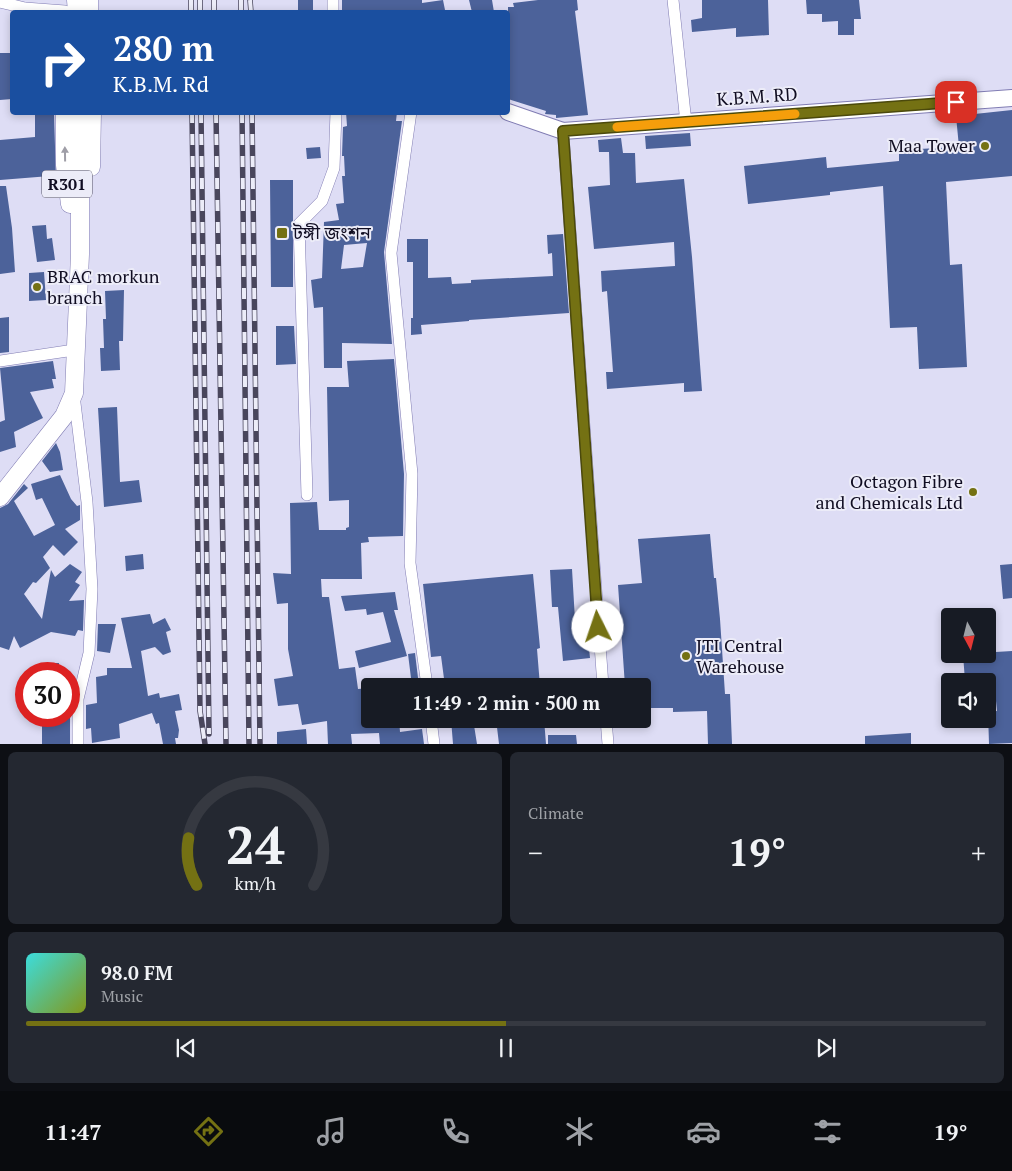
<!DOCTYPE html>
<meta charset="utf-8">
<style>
:root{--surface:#171b24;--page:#242831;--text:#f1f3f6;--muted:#9ea1a6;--line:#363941;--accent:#747113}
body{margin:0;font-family:"PT Serif","Noto Sans Bengali",serif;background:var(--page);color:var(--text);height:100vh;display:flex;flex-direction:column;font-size:19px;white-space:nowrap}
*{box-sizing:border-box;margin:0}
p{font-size:16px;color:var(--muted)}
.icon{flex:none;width:28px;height:28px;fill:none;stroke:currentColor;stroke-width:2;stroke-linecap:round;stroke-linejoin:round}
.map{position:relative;height:744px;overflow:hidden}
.panel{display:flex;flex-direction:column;gap:8px;padding:8px;background:#0d0f14;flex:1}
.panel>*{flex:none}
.top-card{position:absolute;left:10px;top:10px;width:500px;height:105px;border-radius:5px;box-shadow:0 2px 8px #0003;background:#1a4fa0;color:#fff;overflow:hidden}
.needle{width:32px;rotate:173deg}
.tools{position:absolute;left:941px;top:608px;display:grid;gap:10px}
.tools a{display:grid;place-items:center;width:55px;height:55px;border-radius:5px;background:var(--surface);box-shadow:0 2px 8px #0003;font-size:25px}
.speed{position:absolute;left:15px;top:662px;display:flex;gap:10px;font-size:25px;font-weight:700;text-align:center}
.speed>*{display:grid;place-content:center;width:65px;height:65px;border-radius:50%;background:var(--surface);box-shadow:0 2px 8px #0003;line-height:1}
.speed .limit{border:8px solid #d22;background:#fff;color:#111}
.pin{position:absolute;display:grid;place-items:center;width:42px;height:42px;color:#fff;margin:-21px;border-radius:10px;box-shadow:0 2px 8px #0006}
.me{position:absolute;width:55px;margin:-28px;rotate:356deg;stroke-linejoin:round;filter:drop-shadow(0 0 4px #0008)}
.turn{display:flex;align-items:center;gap:18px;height:105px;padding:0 20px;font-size:22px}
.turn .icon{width:65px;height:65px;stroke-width:2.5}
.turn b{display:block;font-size:35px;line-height:42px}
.big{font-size:38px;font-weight:700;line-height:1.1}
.panel .widget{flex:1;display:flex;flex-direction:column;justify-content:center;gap:8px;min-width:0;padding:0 18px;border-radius:8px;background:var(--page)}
.panel .dial{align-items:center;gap:0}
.dial svg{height:130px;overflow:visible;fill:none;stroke:var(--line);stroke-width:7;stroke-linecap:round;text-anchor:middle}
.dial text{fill:var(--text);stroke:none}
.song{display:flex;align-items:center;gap:15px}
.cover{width:60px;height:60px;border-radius:8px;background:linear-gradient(135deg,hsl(180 70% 55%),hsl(70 70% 35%))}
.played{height:5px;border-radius:2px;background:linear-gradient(90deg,var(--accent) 50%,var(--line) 50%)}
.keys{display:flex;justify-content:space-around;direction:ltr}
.heat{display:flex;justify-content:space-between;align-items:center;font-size:28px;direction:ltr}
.panel .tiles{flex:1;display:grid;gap:8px;grid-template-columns:1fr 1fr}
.widget:last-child{grid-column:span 2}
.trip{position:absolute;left:361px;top:678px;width:290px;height:50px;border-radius:5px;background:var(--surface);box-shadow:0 2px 8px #0003;font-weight:700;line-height:50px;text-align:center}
.tabs{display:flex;height:80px;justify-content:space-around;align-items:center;background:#090b0e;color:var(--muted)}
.tabs .icon{width:35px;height:35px}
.tabs .current{color:var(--accent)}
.tabs b{font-size:22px;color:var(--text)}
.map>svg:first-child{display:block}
.building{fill:#4c629a;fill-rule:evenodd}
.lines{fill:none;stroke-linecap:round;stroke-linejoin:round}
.street-casing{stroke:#807cb3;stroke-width:12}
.secondary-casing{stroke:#807cb3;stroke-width:18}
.primary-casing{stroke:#807cb3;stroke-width:19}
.street{stroke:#fff;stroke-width:11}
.secondary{stroke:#fff;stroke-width:16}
.primary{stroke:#fff;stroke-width:18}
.rail-casing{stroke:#49465c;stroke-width:5.5}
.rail{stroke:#ececf8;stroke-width:4;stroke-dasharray:11;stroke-linecap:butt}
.oneway{fill:#9f9ea7}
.route-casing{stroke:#4b490c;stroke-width:12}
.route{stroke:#747113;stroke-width:9}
.slow{stroke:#f59e0b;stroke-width:9}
.poi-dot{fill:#747113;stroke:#ececf8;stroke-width:2}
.labels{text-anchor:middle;stroke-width:4;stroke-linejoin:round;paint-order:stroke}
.shield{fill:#ececf8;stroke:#525062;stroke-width:1}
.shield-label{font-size:16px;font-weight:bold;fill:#100d22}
.street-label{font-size:18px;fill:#100d22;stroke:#ececf8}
.poi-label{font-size:18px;fill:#100d22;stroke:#ececf8;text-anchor:start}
</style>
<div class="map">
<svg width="1012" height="744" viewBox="0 0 1012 744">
<rect width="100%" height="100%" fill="#deddf5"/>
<path class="building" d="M 298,0 L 313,0 L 313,12 L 298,12 Z
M 342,0 L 422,0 L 422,3 L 443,0 L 445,10 L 434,12 L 342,12 Z
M 469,0 L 492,0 L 494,12 L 472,12 Z
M 538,0 L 577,0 L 578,10 L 575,11 L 588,115 L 556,118 L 556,115 L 545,114 L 546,111 L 508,99 L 508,7 L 514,7 L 513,3 Z
M 702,0 L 768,0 L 769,35 L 736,37 L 736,28 L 692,32 L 691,20 L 702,18 Z
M 806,0 L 859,0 L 861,19 L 854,19 L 854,35 L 838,35 L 838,21 L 822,22 L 822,14 L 807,14 Z
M 0,53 L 12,53 L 12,99 L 0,100 Z
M 1012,110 L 1012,176 L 946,182 L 950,265 L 962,264 L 967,367 L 919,369 L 917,327 L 890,328 L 883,186 L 830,192 L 830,195 L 748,204 L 744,166 L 826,157 L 827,168 L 899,161 L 899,150 L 959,147 L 956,116 Z
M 35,112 L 54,112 L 56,181 L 50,181 L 50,176 L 0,180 L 0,140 L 35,137 Z
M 346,112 L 397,112 L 396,121 L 402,121 L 384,252 L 392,344 L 342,343 L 342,368 L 324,368 L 323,307 L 314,308 L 311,280 L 322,278 L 324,222 L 339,220 L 336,204 L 344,203 L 342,176 L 345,176 L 344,156 L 342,156 L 343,127 L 347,126 ZM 367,243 L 363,267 L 341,269 L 344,245 Z
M 690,133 L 691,146 L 646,149 L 645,136 Z
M 621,138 L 623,153 L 635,153 L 636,183 L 684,179 L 692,257 L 702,391 L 684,392 L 684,383 L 607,389 L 606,372 L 613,372 L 607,291 L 602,292 L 601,271 L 675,266 L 674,242 L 594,249 L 588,187 L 610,185 L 609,152 L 599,152 L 598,140 Z
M 320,147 L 321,158 L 307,159 L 306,148 Z
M 270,180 L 293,180 L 293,287 L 271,287 Z
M 0,186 L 6,186 L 12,228 L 15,272 L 0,274 Z
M 46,225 L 47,239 L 52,238 L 55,260 L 37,262 L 32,226 Z
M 563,234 L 569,313 L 469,320 L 469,321 L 421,325 L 422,334 L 411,335 L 411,318 L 413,318 L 413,262 L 407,262 L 407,239 L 428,239 L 428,278 L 451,277 L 452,284 L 471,283 L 471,280 L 553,276 L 552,253 L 548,254 L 547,235 Z
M 44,272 L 46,300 L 29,301 L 29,273 Z
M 124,290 L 123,341 L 119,341 L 120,370 L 101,371 L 100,348 L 104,348 L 103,319 L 106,319 L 105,291 Z
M 9,317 L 9,352 L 0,353 L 0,318 Z
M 276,326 L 294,326 L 296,364 L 276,365 Z
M 394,359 L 404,474 L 403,536 L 368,537 L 369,542 L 361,543 L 362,579 L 321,579 L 322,597 L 329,597 L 339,669 L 355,667 L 358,689 L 370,688 L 370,719 L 399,719 L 400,732 L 422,729 L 424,744 L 380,744 L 379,733 L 351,734 L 352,744 L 328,744 L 327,721 L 302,725 L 298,704 L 278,706 L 274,679 L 293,676 L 288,649 L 288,603 L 277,604 L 273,573 L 291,574 L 290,503 L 317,502 L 319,530 L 346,530 L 346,528 L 349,527 L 349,500 L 329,501 L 327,387 L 349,387 L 347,361 Z
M 53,361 L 56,379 L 52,379 L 54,388 L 30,392 L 43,418 L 14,432 L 16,447 L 0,452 L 0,422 L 5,420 L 0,368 Z
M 117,407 L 120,482 L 139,480 L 142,502 L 104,507 L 98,408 Z
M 56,443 L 60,452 L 63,470 L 50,472 L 42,461 Z
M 60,475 L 71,499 L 77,506 L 80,505 L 80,520 L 65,529 L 78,542 L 64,556 L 53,545 L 43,557 L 50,568 L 36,583 L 33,582 L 24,594 L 42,619 L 51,570 L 55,577 L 70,564 L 82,572 L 75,582 L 80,585 L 69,601 L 84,600 L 83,631 L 78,630 L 75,636 L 51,632 L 20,648 L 14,636 L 9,650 L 0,647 L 0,508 L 8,504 L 24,484 L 28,488 L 14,501 L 34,536 L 55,525 L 42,498 L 36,500 L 31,484 Z
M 710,534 L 714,578 L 716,578 L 720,619 L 725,694 L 730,694 L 732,744 L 708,744 L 707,711 L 673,712 L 673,708 L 651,708 L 651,695 L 642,695 L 642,686 L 625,686 L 618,585 L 642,583 L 638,539 Z
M 143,554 L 144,569 L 126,571 L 125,556 Z
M 1012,564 L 1012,598 L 1003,599 L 1000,565 Z
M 572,569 L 575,620 L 586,619 L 590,658 L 563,661 L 558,607 L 552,607 L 550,570 Z
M 533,574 L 540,648 L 537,649 L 540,686 L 445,686 L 441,656 L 431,657 L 423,584 Z
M 395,592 L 398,610 L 394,610 L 407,656 L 359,668 L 355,651 L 391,642 L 383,612 L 367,615 L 366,609 L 345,611 L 341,596 Z
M 150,614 L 153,624 L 165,618 L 171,630 L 166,632 L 171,652 L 163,655 L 155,647 L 141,651 L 148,696 L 159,693 L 160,698 L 179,694 L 182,710 L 175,711 L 179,730 L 178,738 L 175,738 L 176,744 L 163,744 L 159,723 L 156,724 L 152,713 L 119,724 L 120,738 L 92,743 L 91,728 L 86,729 L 86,705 L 97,703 L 96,677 L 107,675 L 107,668 L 132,668 L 121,618 Z
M 98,624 L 116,624 L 110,653 L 97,651 Z
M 1012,651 L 1012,743 L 989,744 L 988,712 L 997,711 L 994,681 L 965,681 L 963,654 Z
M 415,653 L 419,686 L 412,686 L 408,654 Z
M 41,663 L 59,663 L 58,674 L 41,674 Z
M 69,708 L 70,708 L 70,744 L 42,744 L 42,716 L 69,716 Z
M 451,719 L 473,719 L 477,744 L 453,744 Z
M 496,719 L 544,719 L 546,744 L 499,744 Z
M 306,729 L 307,744 L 277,744 L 277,732 Z
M 911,733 L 911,744 L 865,744 L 865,736 Z
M 548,735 L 576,735 L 577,744 L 548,744 Z"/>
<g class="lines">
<g class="street-casing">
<path id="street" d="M 333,0 L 333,12
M 673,0 L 686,123
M 0,2 L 25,8 L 65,11
M 411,112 L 391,253 L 412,474 L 410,563 L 427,686
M 563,131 L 603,686
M 0,361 L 74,350
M 74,395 L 87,502 L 92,589 L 89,653 L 78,699 L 78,744
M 307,495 L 299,224 L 322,201 L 334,168 L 336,112
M 431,719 L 434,744
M 606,719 L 608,744"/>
</g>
<g class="secondary-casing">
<path id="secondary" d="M 508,112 L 563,131 L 1012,98"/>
</g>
<g class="primary-casing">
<path id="primary" d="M 76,0 L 77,12
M 89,0 L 89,12
M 65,112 L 65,165 L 70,204
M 91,167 L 92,112
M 0,497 L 64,416 L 74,393 L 80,254 L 80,112"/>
</g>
<use href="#street" class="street"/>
<use href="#secondary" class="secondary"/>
<use href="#primary" class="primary"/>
<g class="rail-casing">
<path id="rail" d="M 191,0 L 191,12
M 200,0 L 200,12
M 214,0 L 214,12
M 241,0 L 241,12
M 250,0 L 251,12
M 192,112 L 200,711 L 205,744
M 201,112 L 209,734
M 216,112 L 226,744
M 242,112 L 249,744
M 252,112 L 260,744"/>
</g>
<use href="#rail" class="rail"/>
</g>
<defs><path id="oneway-solid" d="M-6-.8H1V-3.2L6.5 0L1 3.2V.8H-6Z" transform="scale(1.25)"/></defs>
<use class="oneway" href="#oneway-solid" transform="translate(65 154) rotate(-91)"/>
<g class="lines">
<g class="route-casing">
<path id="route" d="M 598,627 L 563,131 L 956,102"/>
</g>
<use href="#route" class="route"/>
<path class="slow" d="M 617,127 L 795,114"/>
</g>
<g class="poi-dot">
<circle cx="985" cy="146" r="5"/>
<rect x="276" y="227" width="12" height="12" rx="2.5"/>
<circle cx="37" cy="287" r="5"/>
<circle cx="973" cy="492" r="5"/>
<circle cx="686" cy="656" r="5"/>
</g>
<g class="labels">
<rect class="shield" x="42" y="170.5" width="50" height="27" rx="4"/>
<g class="shield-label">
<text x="67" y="190">R301</text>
</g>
<g class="street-label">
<text transform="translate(757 97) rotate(-4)" y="6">K.B.M. RD</text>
</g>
<g class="poi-label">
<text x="975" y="152" text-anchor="end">Maa Tower</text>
<text x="293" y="239">টঙ্গী জংশন</text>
<text x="47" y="283">BRAC morkun<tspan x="47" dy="21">branch</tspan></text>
<text x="963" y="488" text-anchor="end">Octagon Fibre<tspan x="963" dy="21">and Chemicals Ltd</tspan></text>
<text x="696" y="652">JTI Central<tspan x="696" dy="21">Warehouse</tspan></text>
</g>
</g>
</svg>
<div class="tools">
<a><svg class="needle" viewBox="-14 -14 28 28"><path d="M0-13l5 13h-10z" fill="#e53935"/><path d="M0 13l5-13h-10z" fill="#9ea1a6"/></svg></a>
<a><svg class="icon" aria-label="sound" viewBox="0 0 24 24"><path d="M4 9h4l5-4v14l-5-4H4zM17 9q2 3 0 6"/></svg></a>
</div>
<div class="speed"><div class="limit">30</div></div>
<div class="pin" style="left:956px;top:102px;background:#d93025"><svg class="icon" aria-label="arrive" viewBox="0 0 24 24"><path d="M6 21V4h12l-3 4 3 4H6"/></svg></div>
<svg class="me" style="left:598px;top:627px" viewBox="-20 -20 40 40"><circle r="19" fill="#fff"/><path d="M0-13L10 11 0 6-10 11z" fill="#747113"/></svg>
<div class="trip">11:49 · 2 min · 500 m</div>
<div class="top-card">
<div class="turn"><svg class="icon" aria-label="right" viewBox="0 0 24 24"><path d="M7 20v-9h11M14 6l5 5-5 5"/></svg><div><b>280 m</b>K.B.M. Rd</div></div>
</div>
</div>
<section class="panel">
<div class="tiles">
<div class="widget dial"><svg viewBox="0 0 100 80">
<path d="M14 69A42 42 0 1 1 86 69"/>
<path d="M14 69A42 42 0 0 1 9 40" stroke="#747113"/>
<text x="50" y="56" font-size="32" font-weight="700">24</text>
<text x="50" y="72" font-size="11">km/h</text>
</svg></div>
<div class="widget"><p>Climate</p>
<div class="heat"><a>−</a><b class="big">19°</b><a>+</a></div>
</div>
<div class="widget">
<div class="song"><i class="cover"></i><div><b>98.0 FM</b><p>Music</p></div></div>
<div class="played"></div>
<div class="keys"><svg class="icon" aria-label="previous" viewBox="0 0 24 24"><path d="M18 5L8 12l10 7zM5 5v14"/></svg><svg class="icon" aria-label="pause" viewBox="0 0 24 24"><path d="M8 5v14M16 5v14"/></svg><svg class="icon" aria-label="next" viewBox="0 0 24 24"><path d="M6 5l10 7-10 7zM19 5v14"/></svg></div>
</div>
</div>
</section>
<nav class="tabs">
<b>11:47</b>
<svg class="icon current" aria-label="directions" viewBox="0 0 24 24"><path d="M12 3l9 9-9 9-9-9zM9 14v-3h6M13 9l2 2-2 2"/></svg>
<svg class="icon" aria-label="music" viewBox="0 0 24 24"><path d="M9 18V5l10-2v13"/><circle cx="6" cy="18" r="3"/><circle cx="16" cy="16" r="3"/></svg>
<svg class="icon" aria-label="phone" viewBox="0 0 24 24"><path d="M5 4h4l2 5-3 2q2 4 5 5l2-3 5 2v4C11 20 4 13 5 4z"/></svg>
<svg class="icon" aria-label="climate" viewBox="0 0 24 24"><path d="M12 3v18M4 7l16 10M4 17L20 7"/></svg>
<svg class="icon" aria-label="car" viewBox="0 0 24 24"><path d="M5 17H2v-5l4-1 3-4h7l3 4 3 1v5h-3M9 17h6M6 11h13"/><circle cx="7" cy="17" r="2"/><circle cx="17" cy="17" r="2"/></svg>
<svg class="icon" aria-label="filters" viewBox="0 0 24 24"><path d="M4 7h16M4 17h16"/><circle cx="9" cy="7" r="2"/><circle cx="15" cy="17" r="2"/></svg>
<b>19°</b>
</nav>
